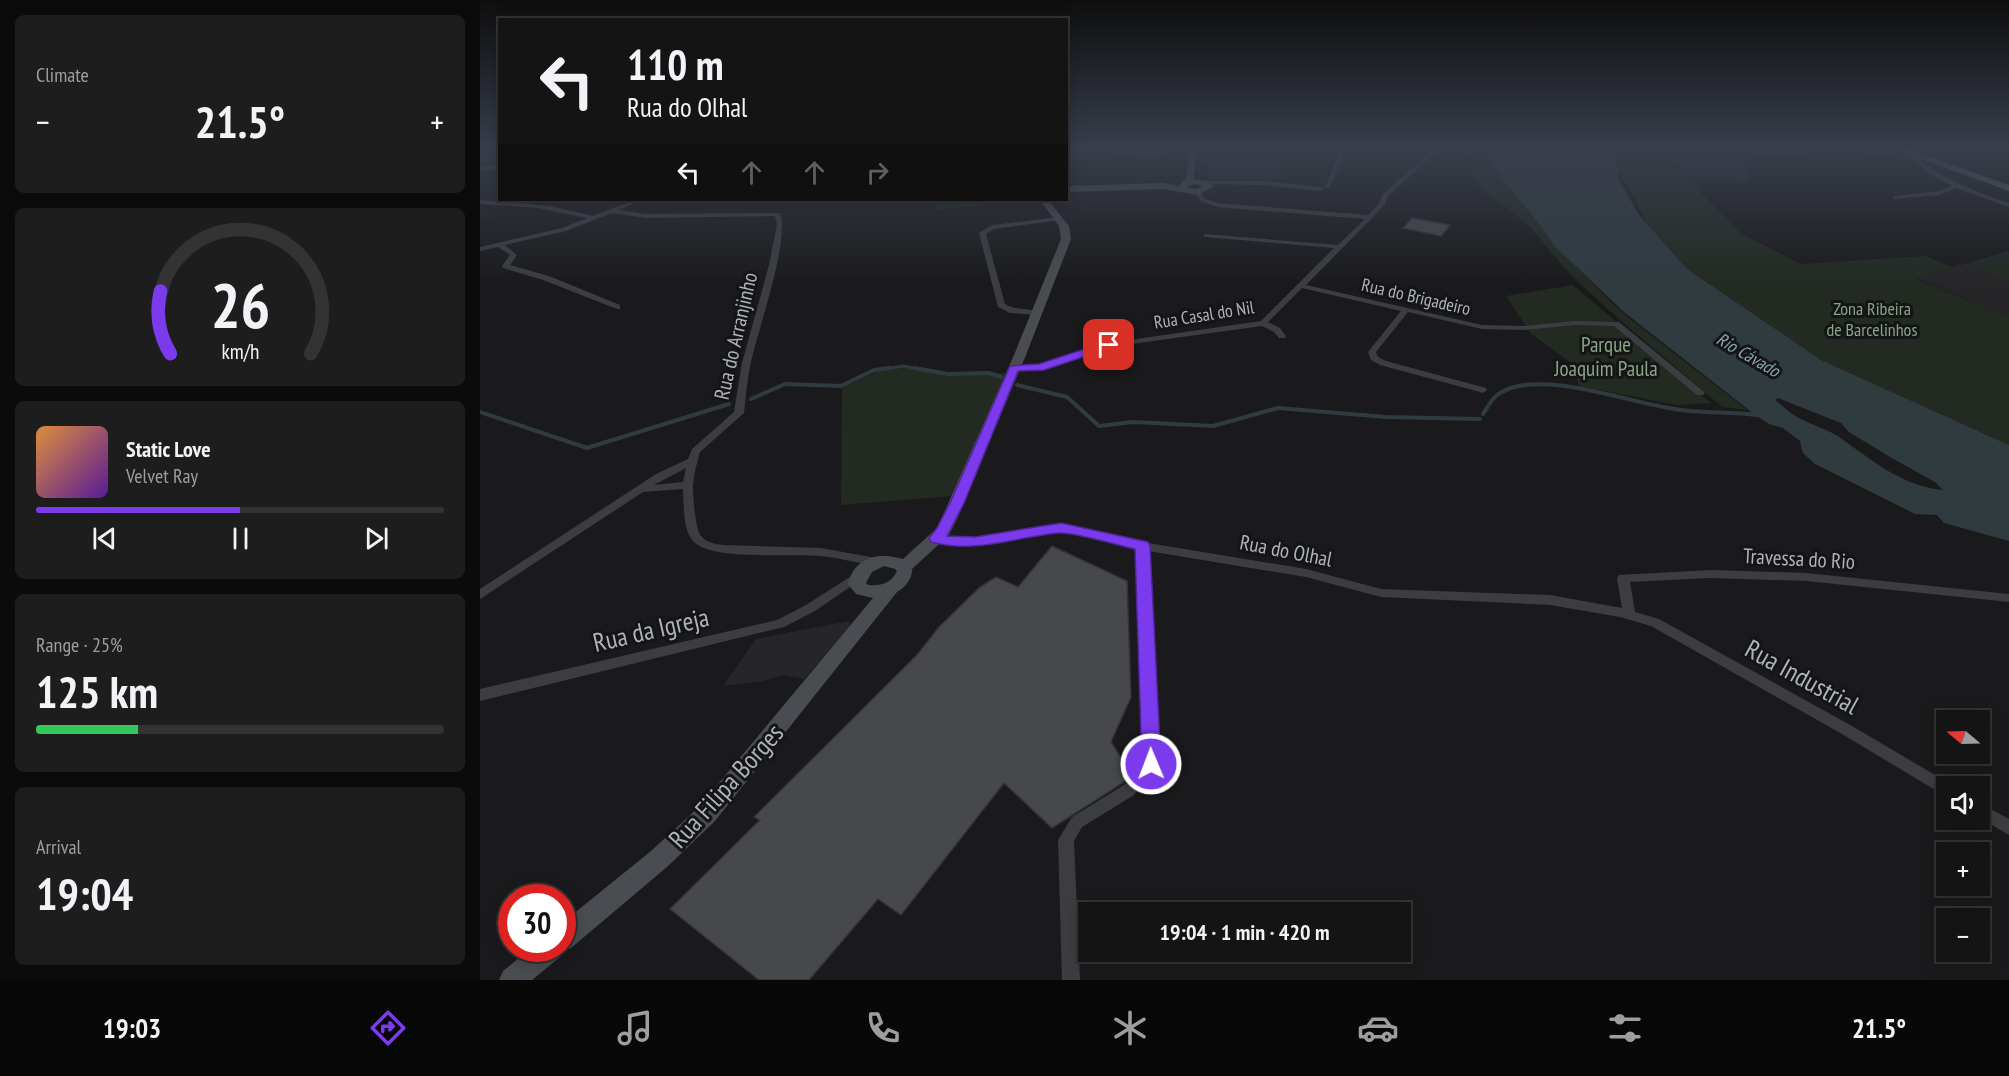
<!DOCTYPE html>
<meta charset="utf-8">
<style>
:root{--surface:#141415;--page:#1d1d1e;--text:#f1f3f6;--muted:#9d9ea0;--line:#333334;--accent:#7c3aed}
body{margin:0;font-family:"PT Sans Narrow",sans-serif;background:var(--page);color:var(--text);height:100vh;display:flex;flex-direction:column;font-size:22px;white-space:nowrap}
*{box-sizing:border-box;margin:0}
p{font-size:20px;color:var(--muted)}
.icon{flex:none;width:33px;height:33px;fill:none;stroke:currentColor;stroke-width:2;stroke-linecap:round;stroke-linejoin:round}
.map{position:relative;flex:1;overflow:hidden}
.panel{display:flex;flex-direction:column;gap:15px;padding:15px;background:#0b0b0c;width:480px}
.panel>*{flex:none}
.hud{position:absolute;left:18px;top:18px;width:570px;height:183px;border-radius:0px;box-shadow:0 3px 15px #0003,0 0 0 2px var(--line);background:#141415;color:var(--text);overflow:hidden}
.needle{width:39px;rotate:289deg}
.controls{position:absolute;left:1456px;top:710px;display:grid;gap:12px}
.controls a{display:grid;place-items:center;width:54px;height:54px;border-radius:0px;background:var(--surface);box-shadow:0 3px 15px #0003,0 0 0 2px var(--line);font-size:30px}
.speed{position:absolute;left:18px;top:884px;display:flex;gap:12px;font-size:30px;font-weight:700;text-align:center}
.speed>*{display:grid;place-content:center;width:78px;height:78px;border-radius:50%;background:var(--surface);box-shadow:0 3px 15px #0003,0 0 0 2px var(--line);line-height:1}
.speed .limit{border:9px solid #d22;background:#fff;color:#111}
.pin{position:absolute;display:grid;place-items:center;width:51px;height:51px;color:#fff;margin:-26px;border-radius:12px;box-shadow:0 3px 9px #0006}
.me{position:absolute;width:66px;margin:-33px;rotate:359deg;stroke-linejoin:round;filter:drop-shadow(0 0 4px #0008)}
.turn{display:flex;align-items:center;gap:21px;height:126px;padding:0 30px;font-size:27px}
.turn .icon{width:78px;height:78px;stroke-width:2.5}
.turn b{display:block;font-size:42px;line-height:51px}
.lanes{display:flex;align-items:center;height:57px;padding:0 30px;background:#0003;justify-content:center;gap:30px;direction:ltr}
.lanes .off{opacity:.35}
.big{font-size:45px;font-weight:700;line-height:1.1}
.panel .tile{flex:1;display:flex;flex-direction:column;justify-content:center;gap:9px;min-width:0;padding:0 21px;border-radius:9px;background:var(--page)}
.panel .dial{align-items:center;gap:0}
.dial svg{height:156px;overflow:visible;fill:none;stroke:var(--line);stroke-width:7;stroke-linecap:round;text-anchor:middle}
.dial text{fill:var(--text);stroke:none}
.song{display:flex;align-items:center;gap:18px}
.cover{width:72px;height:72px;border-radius:9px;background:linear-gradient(135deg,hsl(30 70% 55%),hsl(270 70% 35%))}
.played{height:6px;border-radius:3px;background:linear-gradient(90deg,var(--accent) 50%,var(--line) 50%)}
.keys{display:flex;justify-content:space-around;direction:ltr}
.heat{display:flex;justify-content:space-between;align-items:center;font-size:33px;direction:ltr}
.charge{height:9px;border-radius:4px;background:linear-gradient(90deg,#34c759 25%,var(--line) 0)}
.trip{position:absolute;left:598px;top:902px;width:333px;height:60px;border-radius:0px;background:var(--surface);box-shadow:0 3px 15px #0003,0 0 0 2px var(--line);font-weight:700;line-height:60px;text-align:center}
.tab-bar{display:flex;height:96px;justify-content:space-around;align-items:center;background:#080808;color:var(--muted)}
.tab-bar .icon{width:42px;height:42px}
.tab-bar .selected{color:var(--accent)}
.tab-bar b{font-size:27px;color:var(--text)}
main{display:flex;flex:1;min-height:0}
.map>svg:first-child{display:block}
.built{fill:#262629}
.green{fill:#222a22}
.water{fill:#303b40;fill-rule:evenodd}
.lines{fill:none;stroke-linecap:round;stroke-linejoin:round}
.stream-far1{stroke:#303b40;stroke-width:3}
.stream{stroke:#303b40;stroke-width:4}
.building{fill:#47484c;stroke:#343538;stroke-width:1.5}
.street{fill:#3b3d41;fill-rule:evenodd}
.secondary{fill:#494c51;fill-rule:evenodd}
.primary{fill:#575a60;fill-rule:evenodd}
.route{fill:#7c3aed;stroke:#51269a;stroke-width:1.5}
.labels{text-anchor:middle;stroke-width:6;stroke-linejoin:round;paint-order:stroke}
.far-street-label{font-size:18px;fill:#adb3bb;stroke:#151517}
.far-park-label{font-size:18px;fill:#88a585;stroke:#151517}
.far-water-label{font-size:18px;font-style:italic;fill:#86a5b4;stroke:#151517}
.street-label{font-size:21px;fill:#adb3bb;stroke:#151517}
.park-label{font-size:21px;fill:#88a585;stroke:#151517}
.near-street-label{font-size:26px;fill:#adb3bb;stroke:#151517}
</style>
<main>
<section class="panel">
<div class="tile"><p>Climate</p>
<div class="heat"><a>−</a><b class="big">21.5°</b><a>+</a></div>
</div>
<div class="tile dial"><svg viewBox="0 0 100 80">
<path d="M14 69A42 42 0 1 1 86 69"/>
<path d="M14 69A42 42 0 0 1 9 37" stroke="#7c3aed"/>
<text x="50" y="56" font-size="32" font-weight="700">26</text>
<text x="50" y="72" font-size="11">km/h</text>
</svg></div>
<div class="tile">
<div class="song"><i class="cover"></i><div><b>Static Love</b><p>Velvet Ray</p></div></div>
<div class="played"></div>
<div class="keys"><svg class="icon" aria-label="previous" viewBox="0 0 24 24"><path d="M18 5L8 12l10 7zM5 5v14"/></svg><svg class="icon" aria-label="pause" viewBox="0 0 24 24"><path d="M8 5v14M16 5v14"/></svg><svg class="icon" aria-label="next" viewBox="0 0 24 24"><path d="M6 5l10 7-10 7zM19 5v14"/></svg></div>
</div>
<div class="tile"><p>Range · 25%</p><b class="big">125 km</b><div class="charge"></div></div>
<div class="tile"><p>Arrival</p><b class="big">19:04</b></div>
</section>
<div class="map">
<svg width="1529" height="980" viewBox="0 0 1529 980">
<rect width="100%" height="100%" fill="#1a1a1c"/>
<path class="built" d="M 1182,148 L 1404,148 L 1418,153 L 1383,160 L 1343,160 L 1273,154 L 1266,183 L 1203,175 L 1201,169 Z
M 727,154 L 803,154 L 801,179 L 729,179 Z
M 1529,251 L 1529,316 L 1435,278 Z
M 369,621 L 370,626 L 324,679 L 303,675 L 283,681 L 243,686 L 276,639 Z"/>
<path class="green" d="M 986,148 L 1008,148 L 1010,164 L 1061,226 L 1074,246 L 1144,314 L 1267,410 L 1242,407 C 1194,365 1144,325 1097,281 C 1078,263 1064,241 1046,223 C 1027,205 990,190 990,161 L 984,154 Z
M 1128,148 L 1183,148 L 1203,175 L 1262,234 L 1321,264 L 1445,256 L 1473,267 L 1436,279 L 1529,316 L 1529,445 L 1341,360 L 1192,272 Z
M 455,200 L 499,200 L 503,205 L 457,210 Z
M 1523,256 L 1529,259 L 1529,281 L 1490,266 Z
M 1093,285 L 1231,403 L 1197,405 L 1099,386 L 1093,364 L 1051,334 L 1026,296 Z
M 422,367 L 476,376 L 527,373 L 473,496 L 361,505 L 362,388 L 398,371 Z"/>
<path class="water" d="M 1008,148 L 1128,148 L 1139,170 L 1138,178 L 1159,215 L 1207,269 L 1341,360 L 1529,445 L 1529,541 L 1464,523 L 1457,515 L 1435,514 L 1335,464 L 1323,453 L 1320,441 L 1303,428 L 1289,424 L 1274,414 L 1145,313 L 1074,246 L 1061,226 L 1010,164 ZM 1298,398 L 1361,423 L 1369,432 L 1410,457 L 1455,482 L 1463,490 C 1424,487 1393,461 1362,439 C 1350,430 1334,426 1321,419 C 1311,415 1303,406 1295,400 Z"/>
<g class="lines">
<path class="stream-far1" d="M 398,370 L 424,366 L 443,370"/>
<path class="stream" d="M 435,368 L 468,374 L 509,373 L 521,377
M 537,385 L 587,397 L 619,426 L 653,422 L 733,426 L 798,408 L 906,417 L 1000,419
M 271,399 L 305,384 L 361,386 L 394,370 L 409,368
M 0,412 L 107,448 L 249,404
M 1003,414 C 1008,407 1012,397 1020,393 C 1061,368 1149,403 1195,409 C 1222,414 1250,411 1277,415"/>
</g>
<path class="building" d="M 932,218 L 970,225 L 961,236 L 923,228 Z
M 572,546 L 647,581 L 651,697 L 631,742 L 651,773 L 644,782 L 572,828 L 524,783 L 421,915 L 398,899 L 329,980 L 279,980 L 190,909 L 280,820 L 274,817 L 437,655 L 459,627 L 500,587 L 516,577 L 538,587 Z"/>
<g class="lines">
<path class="street" d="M 621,148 L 630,148 L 644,152 L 676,152 L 681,148 L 687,148 C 684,151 683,153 680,155 C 667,160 633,154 621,148 Z
M 861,148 L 867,148 L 850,187 L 845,188 Z
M 955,148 L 961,148 L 908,196 L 905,204 L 892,218 L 826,285 L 1002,325 L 1044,326 L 1095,321 L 1139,322 L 1223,391 L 1225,393 L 1223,395 L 1217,395 L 1134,326 L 1095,325 L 1044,330 L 1002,329 L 928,312 L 896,352 L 898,357 L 906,361 L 1006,388 L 1007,390 L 1003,393 L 1000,392 L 900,365 L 891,360 L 888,352 L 921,311 L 822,288 L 788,322 L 800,328 L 806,336 L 805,338 L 799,338 L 794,332 L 782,326 L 630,347 L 560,371 L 534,371 L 530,368 L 534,365 L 559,365 L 629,343 L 781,321 L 854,248 L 726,237 L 724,236 L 724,234 L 858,245 L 885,219 L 737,207 L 721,201 L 715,192 L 716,191 L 720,191 L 725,199 L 738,203 L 888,215 L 899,203 L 903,194 Z
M 1432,153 L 1436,153 L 1435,156 C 1463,179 1495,192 1529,203 L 1529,207 L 1476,188 L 1460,195 L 1413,199 L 1413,197 L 1415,196 L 1459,191 L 1472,186 L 1452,175 L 1429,156 Z
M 20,165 L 20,169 L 0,171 L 0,167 Z
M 727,181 L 783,181 L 841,187 L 844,189 L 841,191 L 783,185 L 725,184 L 725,182 Z
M 0,200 L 71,206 L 113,216 L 155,200 L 162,200 L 139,210 L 166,214 L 300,213 C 310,241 278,329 271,362 C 267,379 266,396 264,413 L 220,452 C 217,462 214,474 213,485 C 213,495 215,529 221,536 C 227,543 235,544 243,545 L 341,548 L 396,558 L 400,559 L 402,562 L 400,565 L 396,566 C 378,563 360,558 341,556 C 313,553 233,561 214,542 C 202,530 204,504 203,489 L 163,492 L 0,599 L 0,589 L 176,474 L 208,459 L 212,449 L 254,412 L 262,363 L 289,265 L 297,224 L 295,216 L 166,218 L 132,213 L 86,231 L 25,245 L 37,255 L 30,265 L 69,276 L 140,305 L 140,309 L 137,309 L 63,280 L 23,268 L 22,266 L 30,255 L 18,247 L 0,251 L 0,247 L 82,228 L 107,218 L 57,208 L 0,204 ZM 206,468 L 203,482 L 174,485 Z
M 579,217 L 582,219 L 581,220 L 514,229 L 506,234 L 525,304 C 536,311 550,307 561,313 L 557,315 L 530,313 L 518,307 L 499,233 L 512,225 Z
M 581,524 L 662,542 L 826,569 L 901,589 L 1070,595 L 1142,608 L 1137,578 L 1139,575 L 1231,570 L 1326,573 L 1529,594 L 1529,602 L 1326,581 L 1231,578 L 1150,582 L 1155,612 L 1179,619 L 1372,726 L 1472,785 L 1467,786 L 1467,797 L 1362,734 L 1171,626 L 1140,617 L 1070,605 L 901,597 L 826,577 L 668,551 L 678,764 L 654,795 L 602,827 L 594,841 L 600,980 L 582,980 L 578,840 L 592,817 L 644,785 L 664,762 L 656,549 L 581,532 L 495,546 L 482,547 L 456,542 L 452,541 L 450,538 L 452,535 L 456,534 L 482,539 L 495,538 Z
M 379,571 L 383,572 L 385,575 L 383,578 L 335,611 L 304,627 L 0,701 L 0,689 L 297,620 L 326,605 Z
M 1500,803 L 1529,819 L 1529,835 L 1500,818 Z"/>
<path class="secondary" d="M 710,148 L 718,148 L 713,179 L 727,181 L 734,186 L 718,195 L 683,189 L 586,192 L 586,186 L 683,183 L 699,186 L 707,176 ZM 714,184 L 724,186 L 717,189 L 707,188 Z
M 560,200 L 568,200 L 589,226 L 591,239 L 546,355 L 478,517 L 469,535 L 432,569 C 433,578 425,588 417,592 L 235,821 L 187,867 L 91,948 L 82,951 L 80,957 L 52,980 L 19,980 L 23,971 L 51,948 L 82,948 L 82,923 L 171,851 L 219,807 L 393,598 L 376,594 L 368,584 C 375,556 399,552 423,559 L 457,528 L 462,517 L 534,355 L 581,239 L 579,226 ZM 404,566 L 415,569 L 417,571 C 411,584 400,586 388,585 L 386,583 L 392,572 Z"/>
<path class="primary" d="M 1411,148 L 1425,148 L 1529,185 L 1529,191 Z"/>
</g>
<linearGradient id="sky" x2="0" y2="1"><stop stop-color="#0e0e0f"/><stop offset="0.52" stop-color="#383e4b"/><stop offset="1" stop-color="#383e4b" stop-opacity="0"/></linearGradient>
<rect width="1529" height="285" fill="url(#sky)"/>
<path class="route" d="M 629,341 L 635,345 L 633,347 L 564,370 L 538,371 L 484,503 L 467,536 L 495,537 L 581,523 L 668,542 L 670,546 L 681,764 L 678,770 L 671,772 L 664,770 L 662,764 L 655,549 C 636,545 596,532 579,533 C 535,537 495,554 451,542 L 449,538 L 457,528 L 470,503 L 530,366 L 559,364 Z"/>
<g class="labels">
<g class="far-street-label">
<text transform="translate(936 297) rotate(13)" y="6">Rua do Brigadeiro</text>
<text transform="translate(724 315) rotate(-9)" y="6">Rua Casal do Nil</text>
</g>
<g class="far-park-label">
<text x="1392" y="315">Zona Ribeira<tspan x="1392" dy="21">de Barcelinhos</tspan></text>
</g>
<g class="far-water-label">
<text transform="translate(1268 355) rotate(30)" y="6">Rio Cávado</text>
</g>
<g class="street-label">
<text transform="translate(256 336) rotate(-77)" y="7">Rua do Arranjinho</text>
<text transform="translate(806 551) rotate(11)" y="7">Rua do Olhal</text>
<text transform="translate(1319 559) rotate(3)" y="7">Travessa do Rio</text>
</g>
<g class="park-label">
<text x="1126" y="352">Parque<tspan x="1126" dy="24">Joaquim Paula</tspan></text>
</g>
<g class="near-street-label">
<text transform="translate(171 630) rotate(-13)" y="9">Rua da Igreja</text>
<text transform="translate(1322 677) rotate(29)" y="9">Rua Industrial</text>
<text transform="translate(246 786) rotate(-48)" y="9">Rua Filipa Borges</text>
</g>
</g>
</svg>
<div class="controls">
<a><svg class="needle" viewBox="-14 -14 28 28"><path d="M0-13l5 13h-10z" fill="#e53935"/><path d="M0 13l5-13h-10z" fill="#9d9ea0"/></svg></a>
<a><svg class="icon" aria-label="sound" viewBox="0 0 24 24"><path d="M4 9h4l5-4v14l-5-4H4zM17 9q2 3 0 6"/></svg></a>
<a>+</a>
<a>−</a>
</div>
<div class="speed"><div class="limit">30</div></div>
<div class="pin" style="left:629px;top:345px;background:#d93025"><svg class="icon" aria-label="arrive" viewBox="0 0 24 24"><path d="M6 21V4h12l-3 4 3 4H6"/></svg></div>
<svg class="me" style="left:671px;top:764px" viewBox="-20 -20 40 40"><circle r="17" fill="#7c3aed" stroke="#fff" stroke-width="3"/><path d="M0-11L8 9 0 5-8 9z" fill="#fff"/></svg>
<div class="trip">19:04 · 1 min · 420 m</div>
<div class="hud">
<div class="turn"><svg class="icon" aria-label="left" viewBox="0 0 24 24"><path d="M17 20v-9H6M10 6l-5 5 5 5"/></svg><div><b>110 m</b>Rua do Olhal</div></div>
<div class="lanes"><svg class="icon" aria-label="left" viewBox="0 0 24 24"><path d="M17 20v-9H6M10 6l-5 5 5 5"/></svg><svg class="icon off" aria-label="ahead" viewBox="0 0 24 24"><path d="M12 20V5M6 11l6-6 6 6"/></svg><svg class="icon off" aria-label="ahead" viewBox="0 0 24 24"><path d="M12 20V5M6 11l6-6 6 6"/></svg><svg class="icon off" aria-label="right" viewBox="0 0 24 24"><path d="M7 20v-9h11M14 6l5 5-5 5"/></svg></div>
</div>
</div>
</main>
<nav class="tab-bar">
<b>19:03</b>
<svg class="icon selected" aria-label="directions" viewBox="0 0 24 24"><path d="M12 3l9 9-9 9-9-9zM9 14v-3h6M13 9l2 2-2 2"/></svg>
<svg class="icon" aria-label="music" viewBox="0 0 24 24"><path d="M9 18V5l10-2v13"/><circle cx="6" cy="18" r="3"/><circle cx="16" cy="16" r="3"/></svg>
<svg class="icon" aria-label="phone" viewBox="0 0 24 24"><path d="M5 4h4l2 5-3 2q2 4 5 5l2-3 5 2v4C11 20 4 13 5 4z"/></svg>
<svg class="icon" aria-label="climate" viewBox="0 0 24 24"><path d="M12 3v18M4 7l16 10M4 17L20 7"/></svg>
<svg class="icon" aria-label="car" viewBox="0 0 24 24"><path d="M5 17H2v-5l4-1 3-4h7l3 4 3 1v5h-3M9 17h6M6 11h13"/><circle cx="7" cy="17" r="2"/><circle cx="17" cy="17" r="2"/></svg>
<svg class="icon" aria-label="filters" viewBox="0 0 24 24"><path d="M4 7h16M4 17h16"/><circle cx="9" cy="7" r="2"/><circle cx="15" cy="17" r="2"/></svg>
<b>21.5°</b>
</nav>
